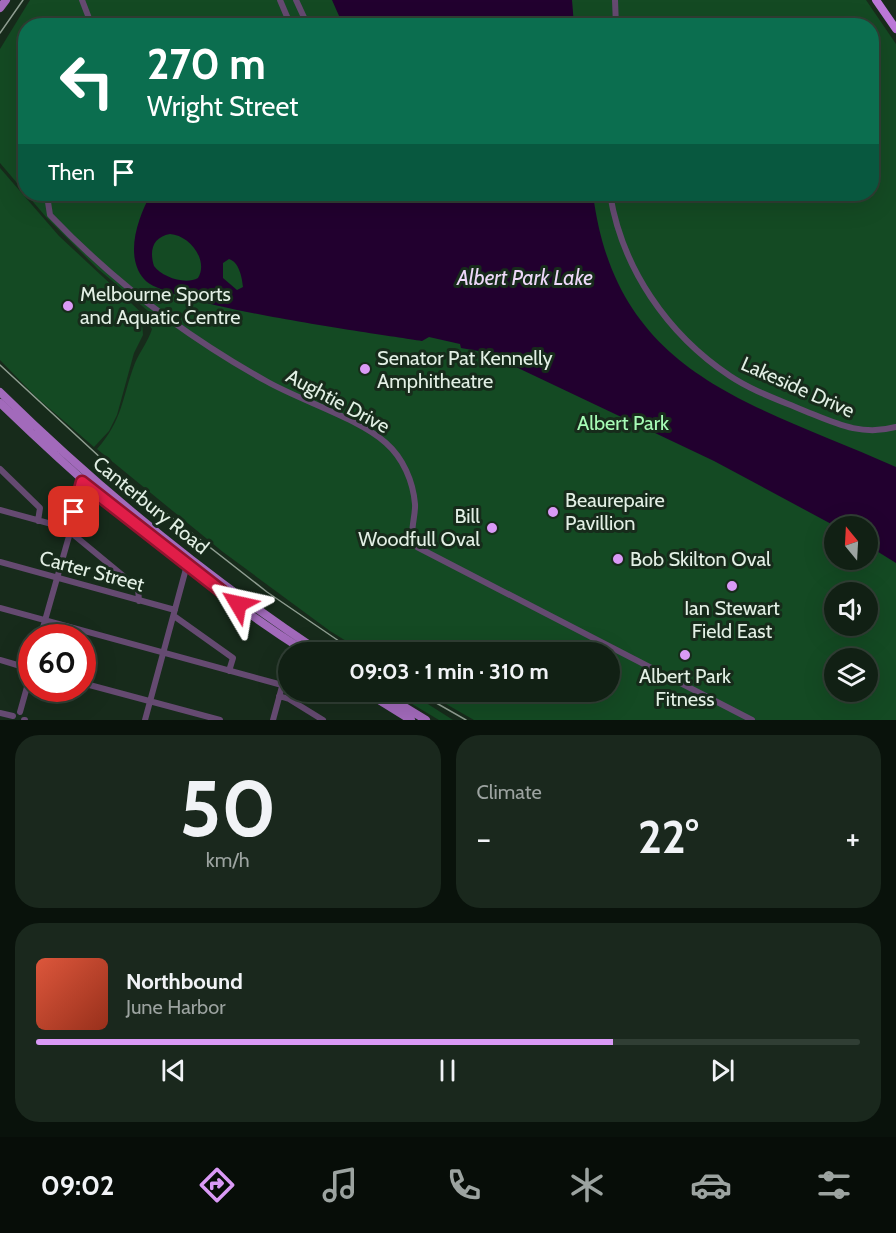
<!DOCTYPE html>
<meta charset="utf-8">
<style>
:root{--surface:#112014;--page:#1a281d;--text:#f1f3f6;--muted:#9ca3a0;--line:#303e34;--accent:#da9af6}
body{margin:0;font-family:Cabin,sans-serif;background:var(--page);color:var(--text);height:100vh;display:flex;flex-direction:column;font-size:22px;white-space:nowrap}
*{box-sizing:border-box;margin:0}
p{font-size:20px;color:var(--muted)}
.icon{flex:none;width:33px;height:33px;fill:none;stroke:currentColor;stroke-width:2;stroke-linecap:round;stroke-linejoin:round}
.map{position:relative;height:720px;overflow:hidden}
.panel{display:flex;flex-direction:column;gap:15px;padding:15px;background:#09120b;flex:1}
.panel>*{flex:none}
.hud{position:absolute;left:18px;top:18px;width:861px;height:183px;border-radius:24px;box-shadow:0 6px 24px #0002,0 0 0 2px var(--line);background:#0b6e4f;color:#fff;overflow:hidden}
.needle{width:39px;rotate:342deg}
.controls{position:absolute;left:824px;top:516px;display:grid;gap:12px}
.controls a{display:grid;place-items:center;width:54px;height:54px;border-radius:50%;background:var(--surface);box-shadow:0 6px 24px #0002,0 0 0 2px var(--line);font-size:30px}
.speed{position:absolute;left:18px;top:624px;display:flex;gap:12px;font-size:30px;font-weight:700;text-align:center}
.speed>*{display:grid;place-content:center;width:78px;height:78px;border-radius:50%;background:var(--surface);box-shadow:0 6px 24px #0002,0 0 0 2px var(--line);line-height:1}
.speed .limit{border:9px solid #d22;background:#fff;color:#111}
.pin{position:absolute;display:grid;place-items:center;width:51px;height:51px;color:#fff;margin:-26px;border-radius:12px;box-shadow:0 3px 9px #0006}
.me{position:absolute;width:66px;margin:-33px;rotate:306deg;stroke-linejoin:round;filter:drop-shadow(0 0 4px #0008)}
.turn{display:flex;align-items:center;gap:21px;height:126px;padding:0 30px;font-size:27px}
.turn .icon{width:78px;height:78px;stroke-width:2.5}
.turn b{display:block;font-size:42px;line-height:51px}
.then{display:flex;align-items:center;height:57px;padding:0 30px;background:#0003;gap:12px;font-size:22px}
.big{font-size:45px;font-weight:700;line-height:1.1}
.panel .card{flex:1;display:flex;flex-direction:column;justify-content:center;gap:9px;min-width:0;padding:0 21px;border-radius:24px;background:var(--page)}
.panel .dial{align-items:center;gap:0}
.dial b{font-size:78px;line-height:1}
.song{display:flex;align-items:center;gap:18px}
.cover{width:72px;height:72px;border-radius:9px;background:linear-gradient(135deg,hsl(10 70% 55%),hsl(10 70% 35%))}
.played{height:6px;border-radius:3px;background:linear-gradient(90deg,var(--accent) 70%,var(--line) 70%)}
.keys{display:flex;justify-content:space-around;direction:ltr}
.heat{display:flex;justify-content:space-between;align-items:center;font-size:33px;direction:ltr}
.panel .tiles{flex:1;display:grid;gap:15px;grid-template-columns:1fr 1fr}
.card:last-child{grid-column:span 2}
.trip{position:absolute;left:278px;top:642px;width:342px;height:60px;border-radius:30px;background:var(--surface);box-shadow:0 6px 24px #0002,0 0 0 2px var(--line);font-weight:700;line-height:60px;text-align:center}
.dock{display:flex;height:96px;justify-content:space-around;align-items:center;background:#070d08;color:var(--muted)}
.dock .icon{width:42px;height:42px}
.dock .current{color:var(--accent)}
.dock b{font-size:27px;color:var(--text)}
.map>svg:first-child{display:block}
.green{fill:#144a23;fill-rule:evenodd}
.water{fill:#22002f;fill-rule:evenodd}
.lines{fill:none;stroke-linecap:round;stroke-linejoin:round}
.minor{stroke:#654a71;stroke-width:6}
.major{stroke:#a26abb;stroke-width:8}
.highway{stroke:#bb77d8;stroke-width:8}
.tram{stroke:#8f9e91;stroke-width:1.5}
.route-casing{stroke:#92132f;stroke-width:15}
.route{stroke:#e11d48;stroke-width:10}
.poi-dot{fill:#da9af6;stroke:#172b1b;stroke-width:2}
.labels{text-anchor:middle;stroke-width:6;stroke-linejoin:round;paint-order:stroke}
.poi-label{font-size:20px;fill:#e2efe4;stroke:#172b1b;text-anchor:start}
.street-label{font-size:20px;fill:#e2efe4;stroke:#172b1b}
.park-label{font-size:20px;fill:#a7fcb6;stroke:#172b1b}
.water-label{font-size:21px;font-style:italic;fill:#eed8f9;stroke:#172b1b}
</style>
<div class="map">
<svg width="896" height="720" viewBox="0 0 896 720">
<rect width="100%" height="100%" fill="#172b1b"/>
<path class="green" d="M 30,0 L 866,0 L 896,44 L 896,720 L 474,720 L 446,704 L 449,699 L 436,692 L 609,692 L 609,652 L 364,652 L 330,631 L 223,552 L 97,449 C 123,420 122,397 135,363 C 140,351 148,342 152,329 L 147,322 L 154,316 L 98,269 L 46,217 L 0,163 L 0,49 ZM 26,26 L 872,26 L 872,194 L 26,194 ZM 834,526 L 867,526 L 867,560 L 834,560 ZM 834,592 L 867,592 L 867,626 L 834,626 ZM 834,658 L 867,658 L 867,692 L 834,692 Z
M 0,168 L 59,236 L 146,317 L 142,322 L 143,335 L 134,353 L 117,415 L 109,431 L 94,447 L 35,396 L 0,360 Z
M 399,692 L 409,692 L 453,720 L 439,720 L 402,698 L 403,694 Z"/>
<path class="water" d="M 332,0 L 572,0 L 574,25 L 479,26 L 472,22 L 453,26 L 343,25 Z
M 151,194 L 593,194 C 616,377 754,403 896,467 L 896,563 L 867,545 L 867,526 L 835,526 L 714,461 L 484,352 L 461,348 L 460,344 L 429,337 L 422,341 C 378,334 164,305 144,279 C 124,256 138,217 151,194 ZM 170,234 C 189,235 209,260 198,278 C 185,285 162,277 154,266 C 149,250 153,237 170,234 ZM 229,259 C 239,262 242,277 243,287 L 237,290 L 223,278 L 223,263 Z"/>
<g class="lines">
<path class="minor" d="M 82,0 L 92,26
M 280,0 L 291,26
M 296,0 L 308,26
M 615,0 L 616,26
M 56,194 L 48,202 L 50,215 C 114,282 185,336 266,381 C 301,401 358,418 386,443 C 403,458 413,481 415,504 C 416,517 407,537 417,547 L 752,720
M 610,194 C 622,268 667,334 730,376 C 751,390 776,399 800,409 C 833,422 860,437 896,427
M 0,469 L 40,508 L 38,521
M 0,510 L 70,529
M 69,531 L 138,588 L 139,601
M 0,562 L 175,610
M 0,608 L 282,685
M 174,616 L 233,658 L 229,671
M 40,638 L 85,480
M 0,660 C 10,663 21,666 31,669 L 32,669 L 20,712
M 82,683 L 220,720
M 279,696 L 289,699 L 323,720
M 0,713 L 13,716
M 24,720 L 25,720
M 145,720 L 187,565
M 273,720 L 288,664"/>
<path class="major" d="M 0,8 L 6,0
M 0,392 C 99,489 205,576 320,652
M 0,403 C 94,494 195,581 306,652
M 366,692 L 411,720
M 380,692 L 426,720"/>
<path class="highway" d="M 876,0 L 896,29"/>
<path class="tram" d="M 0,33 L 23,0
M 0,365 L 129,484 L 267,592 L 355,652
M 417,692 L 466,720"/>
</g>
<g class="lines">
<g class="route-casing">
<path id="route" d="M 74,512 L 82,482 L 238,604"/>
</g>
<use href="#route" class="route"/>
</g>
<g class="poi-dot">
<circle cx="68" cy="306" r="6"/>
<circle cx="365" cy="369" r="6"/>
<circle cx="553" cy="512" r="6"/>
<circle cx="492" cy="528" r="6"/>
<circle cx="618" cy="559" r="6"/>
<circle cx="732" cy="586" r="6"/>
<circle cx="685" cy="655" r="6"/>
</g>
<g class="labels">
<g class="poi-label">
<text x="80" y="301">Melbourne Sports<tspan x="80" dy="23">and Aquatic Centre</tspan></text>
<text x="377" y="365">Senator Pat Kennelly<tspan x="377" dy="23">Amphitheatre</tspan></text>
<text x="565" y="507">Beaurepaire<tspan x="565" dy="23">Pavillion</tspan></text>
<text x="480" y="523" text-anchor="end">Bill<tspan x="480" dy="23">Woodfull Oval</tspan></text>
<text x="630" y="566">Bob Skilton Oval</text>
<text x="732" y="615" text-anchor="middle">Ian Stewart<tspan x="732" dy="23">Field East</tspan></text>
<text x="685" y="683" text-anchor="middle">Albert Park<tspan x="685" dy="23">Fitness</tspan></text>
</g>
<g class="street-label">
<text transform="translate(798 387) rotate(24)" y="7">Lakeside Drive</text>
<text transform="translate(338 401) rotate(28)" y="7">Aughtie Drive</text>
<text transform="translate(151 505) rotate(39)" y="7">Canterbury Road</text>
<text transform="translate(92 571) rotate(15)" y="7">Carter Street</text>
</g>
<g class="park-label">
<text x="623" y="430">Albert Park</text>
</g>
<g class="water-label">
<text x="525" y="285">Albert Park Lake</text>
</g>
</g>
</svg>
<div class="controls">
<a><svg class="needle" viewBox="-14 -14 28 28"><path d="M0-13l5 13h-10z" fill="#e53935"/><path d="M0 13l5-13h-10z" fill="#9ca3a0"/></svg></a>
<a><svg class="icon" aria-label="sound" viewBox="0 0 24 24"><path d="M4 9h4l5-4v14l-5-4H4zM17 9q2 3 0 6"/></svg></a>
<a><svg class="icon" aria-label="layers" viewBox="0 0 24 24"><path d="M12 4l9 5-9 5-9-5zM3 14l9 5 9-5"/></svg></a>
</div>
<div class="speed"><div class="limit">60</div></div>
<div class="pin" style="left:74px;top:512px;background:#d93025"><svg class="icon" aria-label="arrive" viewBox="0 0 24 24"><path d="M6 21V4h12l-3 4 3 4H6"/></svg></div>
<svg class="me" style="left:238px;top:604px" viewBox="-20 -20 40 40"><path d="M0-17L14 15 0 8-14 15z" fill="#e11d48" stroke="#fff" stroke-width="4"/></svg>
<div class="trip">09:03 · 1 min · 310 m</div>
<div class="hud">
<div class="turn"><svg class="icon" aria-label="left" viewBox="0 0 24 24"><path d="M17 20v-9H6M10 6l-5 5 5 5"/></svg><div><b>270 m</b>Wright Street</div></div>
<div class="then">Then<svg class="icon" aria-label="arrive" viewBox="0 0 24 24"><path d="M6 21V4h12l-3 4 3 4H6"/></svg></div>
</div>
</div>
<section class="panel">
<div class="tiles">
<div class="card dial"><b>50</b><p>km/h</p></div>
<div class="card"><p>Climate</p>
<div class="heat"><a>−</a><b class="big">22°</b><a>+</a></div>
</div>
<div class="card">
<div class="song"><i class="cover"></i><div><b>Northbound</b><p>June Harbor</p></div></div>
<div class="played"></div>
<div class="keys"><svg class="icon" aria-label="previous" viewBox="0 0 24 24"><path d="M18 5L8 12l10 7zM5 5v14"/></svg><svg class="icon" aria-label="pause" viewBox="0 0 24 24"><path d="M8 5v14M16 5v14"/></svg><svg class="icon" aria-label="next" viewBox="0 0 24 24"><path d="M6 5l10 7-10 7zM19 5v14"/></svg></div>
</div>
</div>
</section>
<nav class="dock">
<b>09:02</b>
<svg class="icon current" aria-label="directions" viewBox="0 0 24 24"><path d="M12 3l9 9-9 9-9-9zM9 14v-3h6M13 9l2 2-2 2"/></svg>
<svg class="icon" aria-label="music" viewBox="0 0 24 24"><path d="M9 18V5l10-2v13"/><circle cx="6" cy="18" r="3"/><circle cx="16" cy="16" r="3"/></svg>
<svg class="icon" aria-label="phone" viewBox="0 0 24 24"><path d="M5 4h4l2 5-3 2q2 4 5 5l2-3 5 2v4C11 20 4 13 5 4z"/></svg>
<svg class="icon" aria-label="climate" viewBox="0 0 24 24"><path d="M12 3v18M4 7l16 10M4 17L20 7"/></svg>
<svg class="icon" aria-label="car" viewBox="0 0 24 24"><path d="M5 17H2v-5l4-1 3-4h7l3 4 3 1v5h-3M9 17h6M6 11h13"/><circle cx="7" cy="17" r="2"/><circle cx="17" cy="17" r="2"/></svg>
<svg class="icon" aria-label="filters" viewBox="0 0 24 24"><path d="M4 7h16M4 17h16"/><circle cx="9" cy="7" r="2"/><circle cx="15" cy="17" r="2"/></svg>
</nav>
